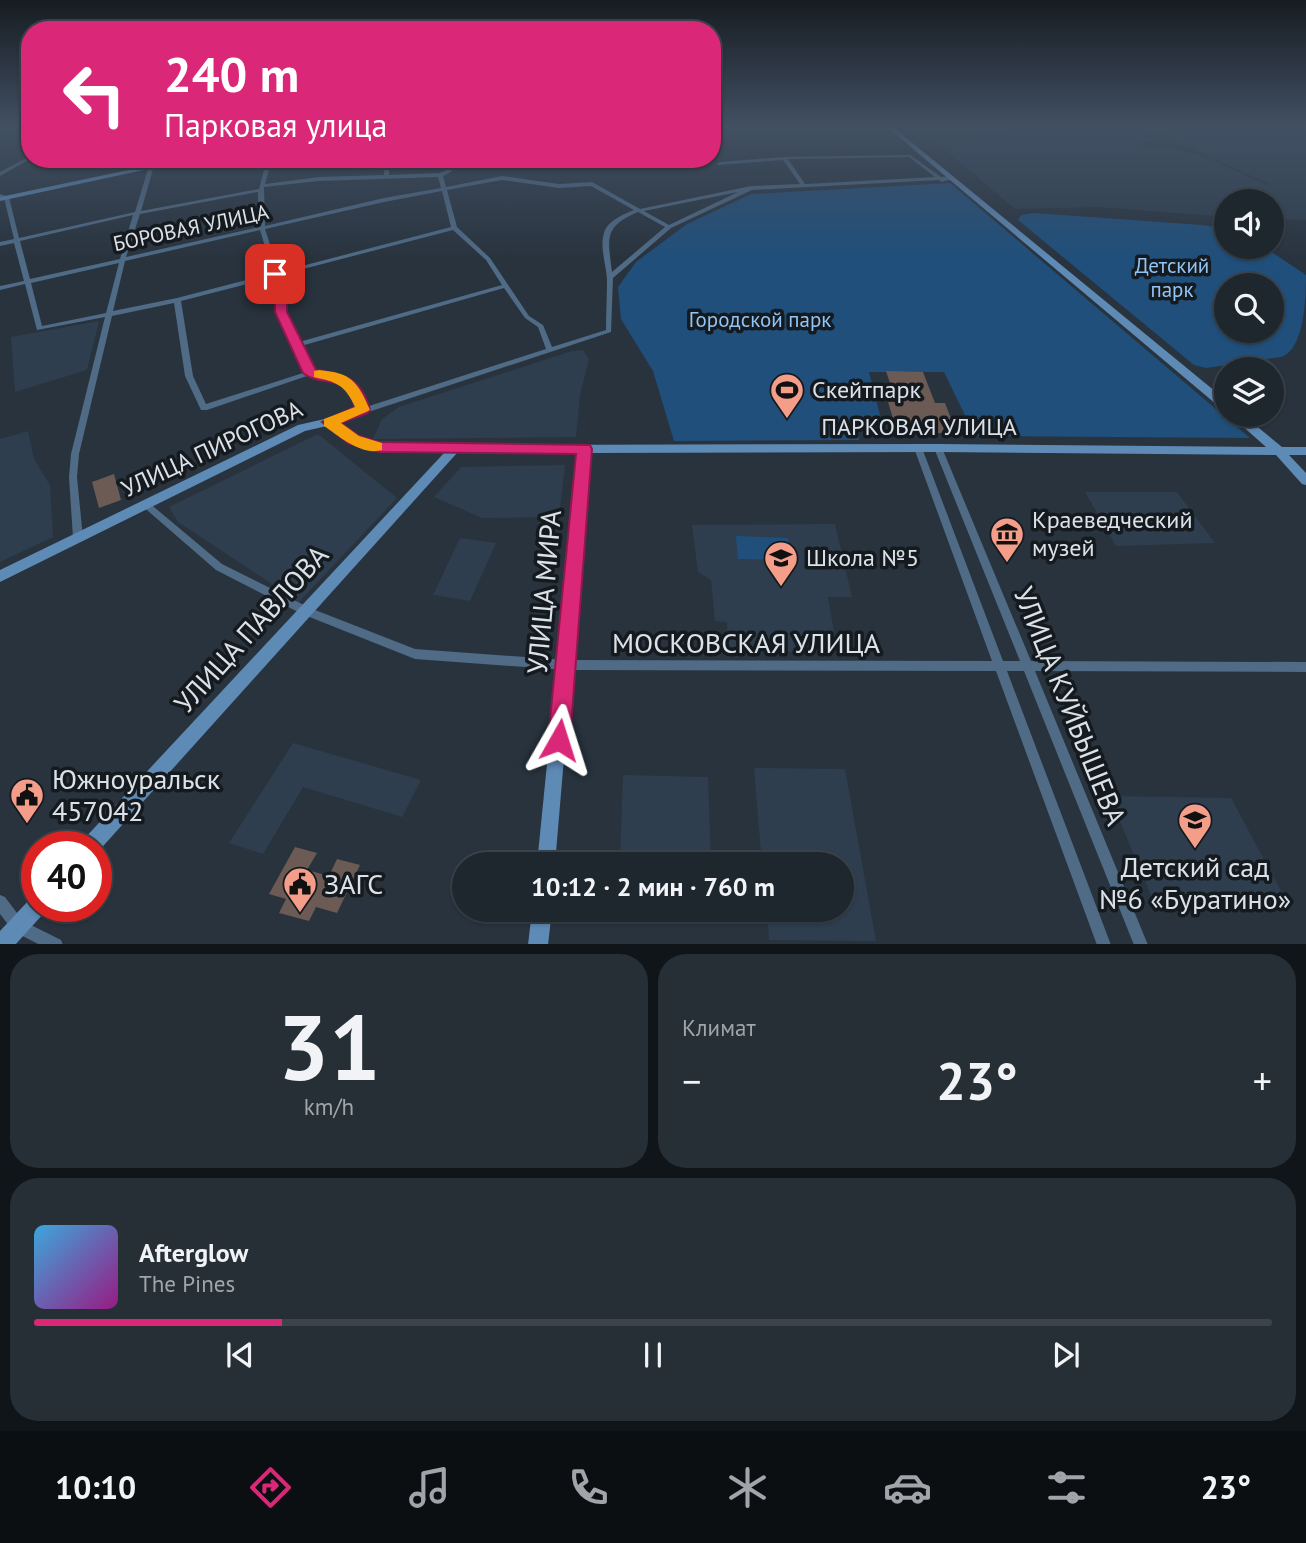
<!DOCTYPE html>
<html lang="ru">
<meta charset="utf-8">
<style>
:root{--surface:#1e262e;--page:#262e36;--text:#f1f3f6;--muted:#a1a5aa;--line:#3c434a;--accent:#db2777}
body{margin:0;font-family:"PT Sans",sans-serif;background:var(--page);color:var(--text);height:100vh;display:flex;flex-direction:column;font-size:26px;white-space:nowrap}
*{box-sizing:border-box;margin:0}
p{font-size:23px;color:var(--muted)}
.icon{flex:none;width:38px;height:38px;fill:none;stroke:currentColor;stroke-width:2;stroke-linecap:round;stroke-linejoin:round}
.map{position:relative;height:944px;overflow:hidden}
.side{display:flex;flex-direction:column;gap:10px;padding:10px;background:#101519;flex:1}
.side>*{flex:none}
.banner{position:absolute;left:21px;top:21px;width:700px;height:147px;border-radius:28px;box-shadow:0 2px 5px #0004,0 0 0 2px var(--line);background:#db2777;color:#fff;overflow:hidden}
.tools{position:absolute;left:1214px;top:189px;display:grid;gap:14px}
.tools a{display:grid;place-items:center;width:70px;height:70px;border-radius:50%;background:var(--surface);box-shadow:0 2px 5px #0004,0 0 0 2px var(--line);font-size:35px}
.speed{position:absolute;left:21px;top:831px;display:flex;gap:14px;font-size:35px;font-weight:700;text-align:center}
.speed>*{display:grid;place-content:center;width:91px;height:91px;border-radius:50%;background:var(--surface);box-shadow:0 2px 5px #0004,0 0 0 2px var(--line);line-height:1}
.speed .limit{border:10px solid #d22;background:#fff;color:#111}
.pin{position:absolute;display:grid;place-items:center;width:60px;height:60px;color:#fff;margin:-30px;border-radius:14px;box-shadow:0 4px 10px #0006}
.me{position:absolute;width:77px;margin:-38px;rotate:6deg;stroke-linejoin:round;filter:drop-shadow(0 0 5px #0008)}
.turn{display:flex;align-items:center;gap:24px;height:147px;padding:0 28px;font-size:32px}
.turn .icon{width:91px;height:91px;stroke-width:2.5}
.turn b{display:block;font-size:49px;line-height:60px}
.big{font-size:52px;font-weight:700;line-height:1.1}
.side .card{flex:1;display:flex;flex-direction:column;justify-content:center;gap:10px;min-width:0;padding:0 24px;border-radius:28px;background:var(--page)}
.side .dial{align-items:center;gap:0}
.dial b{font-size:91px;line-height:1}
.song{display:flex;align-items:center;gap:21px}
.cover{width:84px;height:84px;border-radius:10px;background:linear-gradient(135deg,hsl(200 70% 55%),hsl(310 70% 35%))}
.played{height:7px;border-radius:4px;background:linear-gradient(90deg,var(--accent) 20%,var(--line) 20%)}
.keys{display:flex;justify-content:space-around;direction:ltr}
.heat{display:flex;justify-content:space-between;align-items:center;font-size:38px;direction:ltr}
.side .tiles{flex:1;display:grid;gap:10px;grid-template-columns:1fr 1fr}
.card:last-child{grid-column:span 2}
.trip{position:absolute;left:452px;top:852px;width:402px;height:70px;border-radius:35px;background:var(--surface);box-shadow:0 2px 5px #0004,0 0 0 2px var(--line);font-weight:700;line-height:70px;text-align:center}
.menu{display:flex;height:112px;justify-content:space-around;align-items:center;background:#0c0f12;color:var(--muted)}
.menu .icon{width:49px;height:49px}
.menu .current{color:var(--accent)}
.menu b{font-size:32px;color:var(--text)}
.map>svg:first-child{display:block}
.built{fill:#2e3e4e}
.green{fill:#204f7b;fill-rule:evenodd}
.building{fill:#6c5a55}
.lines{fill:none;stroke-linecap:round;stroke-linejoin:round}
.street{fill:#4f6b86;fill-rule:evenodd}
.secondary{fill:#5e8ab6;fill-rule:evenodd}
.route{fill:#db2777;stroke:#8e194d;stroke-width:2}
.slow{fill:#f59e0b}
.labels{text-anchor:middle;stroke-width:7;stroke-linejoin:round;paint-order:stroke}
.far-street-label{font-size:21px;fill:#dae1e9;stroke:#151a1f}
.far-park-label{font-size:21px;fill:#90c4f7;stroke:#151a1f}
.poi-label{font-size:24px;fill:#dae1e9;stroke:#151a1f;text-anchor:start}
.street-label{font-size:24px;fill:#dae1e9;stroke:#151a1f}
.near-street-label{font-size:28px;fill:#dae1e9;stroke:#151a1f}
.near-poi-label{font-size:28px;fill:#dae1e9;stroke:#151a1f;text-anchor:start}
</style>
<div class="map">
<svg width="1306" height="945" viewBox="0 0 1306 945">
<rect width="100%" height="100%" fill="#28333e"/>
<path class="built" d="M 1079,127 L 1128,127 L 1157,142 L 1138,143 L 1147,149 L 1171,147 L 1208,158 L 1265,184 L 1279,182 L 1267,183 L 1149,129 L 1306,127 L 1306,220 L 1272,219 L 1272,201 L 1227,201 L 1227,217 L 1099,207 L 1015,209 L 936,142 Z
M 99,321 L 87,370 L 15,392 L 11,337 Z
M 583,350 L 589,359 L 580,395 L 576,437 L 373,439 L 382,419 L 399,407 L 572,351 Z
M 28,431 L 34,459 L 50,485 L 53,537 L 0,562 L 0,439 Z
M 318,434 L 397,498 L 299,602 L 178,522 L 169,507 Z
M 565,465 L 559,517 L 482,518 L 434,497 L 461,467 Z
M 1085,492 L 1177,492 L 1215,543 L 1116,546 Z
M 835,524 L 852,597 L 828,597 L 837,650 L 728,654 L 727,622 L 715,621 L 711,580 L 698,572 L 692,525 Z
M 460,538 L 496,543 L 470,601 L 433,595 Z
M 293,743 L 421,780 L 402,817 L 303,787 L 263,854 L 229,843 Z
M 754,768 L 845,769 L 876,941 L 769,940 L 767,910 L 842,910 L 842,864 L 762,864 Z
M 623,775 L 708,777 L 711,864 L 620,861 Z
M 1109,796 L 1231,798 L 1288,904 L 1154,902 Z"/>
<path class="green" d="M 950,183 L 1250,438 L 975,436 L 944,372 L 869,372 L 883,427 L 858,427 L 859,440 L 674,441 L 653,371 L 621,319 L 618,287 L 636,262 L 687,224 L 751,194 Z
M 1034,213 L 1202,225 L 1227,229 L 1227,247 L 1264,247 L 1306,275 C 1306,296 1305,350 1281,357 L 1206,368 L 1194,365 L 1018,220 L 1021,215 ZM 1227,285 L 1272,285 L 1272,331 L 1227,331 Z
M 736,536 L 788,538 L 791,560 L 738,559 Z"/>
<path class="building" d="M 886,371 L 923,372 L 935,403 L 945,403 L 955,429 L 943,429 L 944,433 L 910,433 L 908,428 L 896,428 L 888,402 L 896,402 Z
M 114,474 L 121,500 L 99,508 L 92,482 Z
M 295,847 L 317,853 L 307,870 L 329,876 L 337,859 L 360,865 L 337,913 L 316,907 L 309,921 L 279,913 L 286,899 L 269,894 Z"/>
<g class="lines">
<path class="street" d="M 910,155 L 941,177 L 952,176 L 955,178 L 942,182 L 939,180 L 752,190 L 671,228 L 613,278 L 611,332 L 329,425 L 325,422 L 326,420 L 359,409 C 350,383 338,378 310,375 L 207,410 L 201,410 L 185,376 L 174,303 L 112,316 L 79,454 L 77,477 L 83,538 L 81,541 L 75,541 L 73,538 L 69,477 L 71,454 L 105,317 L 37,330 L 25,284 L 0,290 L 0,286 L 24,281 L 14,243 L 0,246 L 0,242 L 14,239 L 4,198 L 0,198 L 0,194 L 9,197 L 19,238 L 135,212 L 151,159 L 156,159 L 141,211 L 259,189 L 267,159 L 272,159 L 265,184 L 319,177 L 384,175 L 385,159 L 389,159 L 389,175 L 439,173 L 447,170 L 453,159 L 458,159 L 451,172 L 443,176 L 446,187 L 502,176 L 559,184 L 592,182 L 640,209 L 751,186 L 800,184 L 783,160 L 718,165 L 717,164 L 720,162 L 784,157 ZM 909,157 L 935,177 L 805,184 L 788,159 ZM 438,177 L 441,188 L 384,198 L 265,226 L 264,187 L 319,181 ZM 502,180 L 559,188 L 591,186 L 634,210 C 624,214 612,219 606,228 C 598,243 606,263 607,279 C 607,296 606,313 606,330 L 552,347 L 543,325 L 529,316 L 490,258 L 457,227 L 447,190 ZM 442,191 L 451,227 L 279,272 L 265,229 L 384,202 ZM 258,192 L 259,227 L 126,257 L 140,214 ZM 738,192 L 669,225 L 644,211 ZM 638,212 L 665,227 L 612,272 C 608,238 603,227 638,212 ZM 133,215 L 120,259 L 30,279 L 20,241 ZM 260,230 L 273,273 L 177,298 L 113,311 L 125,261 ZM 453,230 L 486,260 L 502,285 L 299,342 L 284,312 L 284,287 L 280,275 ZM 119,263 L 106,313 L 42,326 L 31,283 ZM 274,277 L 278,287 L 278,312 L 306,372 L 206,404 L 193,376 L 181,301 ZM 504,288 L 525,318 L 538,327 L 546,349 L 366,407 C 357,380 340,374 313,371 L 301,346 Z
M 30,156 L 30,159 L 0,176 L 0,172 Z
M 918,445 L 922,448 L 1003,661 L 1020,661 L 934,448 L 935,446 L 938,445 L 942,448 L 1031,661 L 1306,662 L 1306,672 L 1035,671 L 1148,945 L 1134,945 L 1024,671 L 1007,671 L 1111,945 L 1097,945 L 996,671 L 566,670 L 415,659 L 302,614 L 216,570 L 140,504 L 142,502 L 148,502 L 222,564 L 310,608 L 415,649 L 566,660 L 992,661 L 914,448 Z
M 0,895 L 5,897 L 23,921 L 61,940 L 63,945 L 40,945 L 13,931 L 0,914 Z"/>
<path class="secondary" d="M 887,127 L 893,127 L 1227,401 L 1227,411 L 1223,410 Z
M 181,159 L 195,159 L 0,201 L 0,197 Z
M 1230,415 L 1243,415 L 1282,447 L 1306,447 L 1306,455 L 1289,455 L 1306,473 L 1306,485 L 1302,484 L 1276,455 L 938,452 L 590,453 L 555,864 L 537,864 L 578,453 L 457,453 L 96,854 L 96,847 L 81,847 L 83,840 L 444,453 L 371,450 L 349,443 L 327,426 L 305,431 L 0,582 L 0,570 L 298,425 L 329,418 L 357,437 L 372,442 L 454,445 L 938,444 L 1266,447 Z
M 37,896 L 37,906 L 47,906 L 44,913 L 15,945 L 0,945 L 0,931 L 30,899 Z
M 532,910 L 552,910 L 548,945 L 528,945 Z"/>
</g>
<linearGradient id="sky" x2="0" y2="1"><stop stop-color="#161c22"/><stop offset="0.49" stop-color="#425063"/><stop offset="1" stop-color="#425063" stop-opacity="0"/></linearGradient>
<rect width="1306" height="259" fill="url(#sky)"/>
<path class="route" d="M 275,271 L 280,272 L 287,287 L 287,312 L 316,370 C 345,375 361,377 370,410 L 368,413 L 341,423 L 359,436 L 379,442 L 590,445 L 592,449 L 570,740 L 566,747 L 559,750 L 551,747 L 548,740 L 576,454 L 379,452 L 348,443 L 322,422 L 355,407 C 346,371 323,389 303,373 L 275,312 L 275,287 L 270,274 Z"/>
<path class="slow" d="M 319,370 C 352,373 357,381 370,410 L 341,423 L 359,436 L 382,443 L 382,450 C 362,456 340,437 324,426 L 324,419 L 355,407 C 345,385 337,382 314,377 L 314,371 Z"/>
<defs>
<g id="stadium-pin" transform="scale(1.75)"><path d="M0 17L-7.5 6A9.5 9.5 0 1 1 7.5 6Z" fill="#f49e8a" stroke="#151a1f"/><path d="M0-5a6.5 5 0 1 0 0 10a6.5 5 0 1 0 0-10ZM-3.5-1.8h7v3.6h-7Z" fill="#111"/></g>
<g id="museum-pin" transform="scale(1.75)"><path d="M0 17L-7.5 6A9.5 9.5 0 1 1 7.5 6Z" fill="#f49e8a" stroke="#151a1f"/><path d="M0-6L6-3V-2H-6V-3ZM-5-1h2V3h-2ZM-1-1h2V3h-2ZM3-1h2V3H3ZM-6 4H6V6H-6Z" fill="#111"/></g>
<g id="school-pin" transform="scale(1.75)"><path d="M0 17L-7.5 6A9.5 9.5 0 1 1 7.5 6Z" fill="#f49e8a" stroke="#151a1f"/><path d="M0-5L7-2L0 1L-7-2ZM-4 1L0 2.5L4 1V4Q0 6-4 4Z" fill="#111"/></g>
<g id="civic-pin" transform="scale(1.75)"><path d="M0 17L-7.5 6A9.5 9.5 0 1 1 7.5 6Z" fill="#f49e8a" stroke="#151a1f"/><path d="M-.6-6.5H3V-4.5H.6V-3L4-1V1h2V6H-6V1h2V-1L-.6-3ZM-1.2 2.5V6h2.4V2.5Z" fill="#111"/></g>
</defs>
<g fill-rule="evenodd">
<use href="#stadium-pin" x="787" y="390"/>
<use href="#museum-pin" x="1007" y="534"/>
<use href="#school-pin" x="781" y="558"/>
<use href="#civic-pin" x="27" y="795"/>
<use href="#school-pin" x="1195" y="820"/>
<use href="#civic-pin" x="300" y="884"/>
</g>
<g class="labels">
<g class="far-street-label">
<text transform="translate(191 228) rotate(-12)" y="7">БОРОВАЯ УЛИЦА</text>
</g>
<g class="far-park-label">
<text x="1172" y="273">Детский<tspan x="1172" dy="24">парк</tspan></text>
<text x="760" y="327">Городской парк</text>
</g>
<g class="poi-label">
<text x="812" y="398">Скейтпарк</text>
<text x="1032" y="528">Краеведческий<tspan x="1032" dy="28">музей</tspan></text>
<text x="806" y="566">Школа №5</text>
</g>
<g class="street-label">
<text x="919" y="435">ПАРКОВАЯ УЛИЦА</text>
<text transform="translate(212 449) rotate(-25)" y="8">УЛИЦА ПИРОГОВА</text>
</g>
<g class="near-street-label">
<text transform="translate(544 592) rotate(-85)" y="10">УЛИЦА МИРА</text>
<text transform="translate(251 629) rotate(-48)" y="10">УЛИЦА ПАВЛОВА</text>
<text x="746" y="653">МОСКОВСКАЯ УЛИЦА</text>
<text transform="translate(1070 706) rotate(68)" y="10">УЛИЦА КУЙБЫШЕВА</text>
</g>
<g class="near-poi-label">
<text x="52" y="789">Южноуральск<tspan x="52" dy="32">457042</tspan></text>
<text x="1195" y="877" text-anchor="middle">Детский сад<tspan x="1195" dy="32">№6 «Буратино»</tspan></text>
<text x="324" y="894">ЗАГС</text>
</g>
</g>
</svg>
<div class="tools">
<a><svg class="icon" aria-label="sound" viewBox="0 0 24 24"><path d="M4 9h4l5-4v14l-5-4H4zM17 9q2 3 0 6"/></svg></a>
<a><svg class="icon" aria-label="search" viewBox="0 0 24 24"><circle cx="10" cy="10" r="6"/><path d="M15 15l6 6"/></svg></a>
<a><svg class="icon" aria-label="layers" viewBox="0 0 24 24"><path d="M12 4l9 5-9 5-9-5zM3 14l9 5 9-5"/></svg></a>
</div>
<div class="speed"><div class="limit">40</div></div>
<div class="pin" style="left:275px;top:274px;background:#d93025"><svg class="icon" aria-label="arrive" viewBox="0 0 24 24"><path d="M6 21V4h12l-3 4 3 4H6"/></svg></div>
<svg class="me" style="left:559px;top:740px" viewBox="-20 -20 40 40"><path d="M0-17L14 15 0 8-14 15z" fill="#db2777" stroke="#fff" stroke-width="4"/></svg>
<div class="trip">10:12 · 2 мин · 760 m</div>
<div class="banner">
<div class="turn"><svg class="icon" aria-label="left" viewBox="0 0 24 24"><path d="M17 20v-9H6M10 6l-5 5 5 5"/></svg><div><b>240 m</b>Парковая улица</div></div>
</div>
</div>
<section class="side">
<div class="tiles">
<div class="card dial"><b>31</b><p>km/h</p></div>
<div class="card"><p>Климат</p>
<div class="heat"><a>−</a><b class="big">23°</b><a>+</a></div>
</div>
<div class="card">
<div class="song"><i class="cover"></i><div><b>Afterglow</b><p>The Pines</p></div></div>
<div class="played"></div>
<div class="keys"><svg class="icon" aria-label="previous" viewBox="0 0 24 24"><path d="M18 5L8 12l10 7zM5 5v14"/></svg><svg class="icon" aria-label="pause" viewBox="0 0 24 24"><path d="M8 5v14M16 5v14"/></svg><svg class="icon" aria-label="next" viewBox="0 0 24 24"><path d="M6 5l10 7-10 7zM19 5v14"/></svg></div>
</div>
</div>
</section>
<nav class="menu">
<b>10:10</b>
<svg class="icon current" aria-label="directions" viewBox="0 0 24 24"><path d="M12 3l9 9-9 9-9-9zM9 14v-3h6M13 9l2 2-2 2"/></svg>
<svg class="icon" aria-label="music" viewBox="0 0 24 24"><path d="M9 18V5l10-2v13"/><circle cx="6" cy="18" r="3"/><circle cx="16" cy="16" r="3"/></svg>
<svg class="icon" aria-label="phone" viewBox="0 0 24 24"><path d="M5 4h4l2 5-3 2q2 4 5 5l2-3 5 2v4C11 20 4 13 5 4z"/></svg>
<svg class="icon" aria-label="climate" viewBox="0 0 24 24"><path d="M12 3v18M4 7l16 10M4 17L20 7"/></svg>
<svg class="icon" aria-label="car" viewBox="0 0 24 24"><path d="M5 17H2v-5l4-1 3-4h7l3 4 3 1v5h-3M9 17h6M6 11h13"/><circle cx="7" cy="17" r="2"/><circle cx="17" cy="17" r="2"/></svg>
<svg class="icon" aria-label="filters" viewBox="0 0 24 24"><path d="M4 7h16M4 17h16"/><circle cx="9" cy="7" r="2"/><circle cx="15" cy="17" r="2"/></svg>
<b>23°</b>
</nav>
